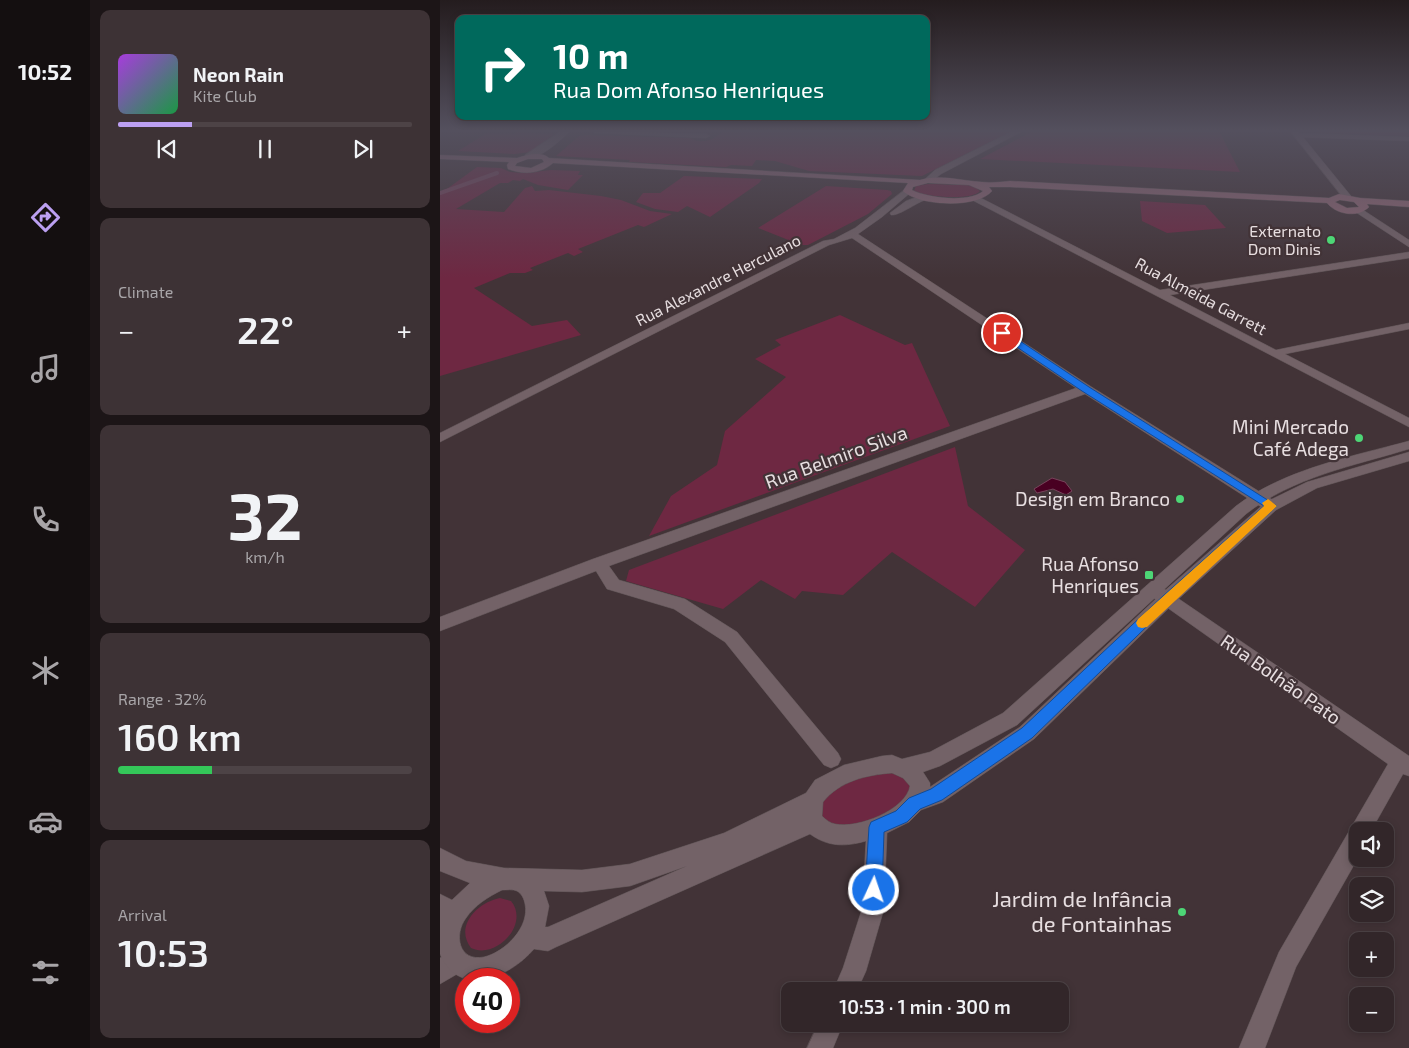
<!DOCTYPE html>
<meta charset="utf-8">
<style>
:root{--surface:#322629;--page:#3d3235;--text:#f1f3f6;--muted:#a8a5a8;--line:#4d4346;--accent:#bca0f2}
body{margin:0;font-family:"Exo 2",sans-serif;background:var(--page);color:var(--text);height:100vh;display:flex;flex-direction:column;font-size:19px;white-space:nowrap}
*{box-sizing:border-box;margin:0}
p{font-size:16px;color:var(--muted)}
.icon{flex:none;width:28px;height:28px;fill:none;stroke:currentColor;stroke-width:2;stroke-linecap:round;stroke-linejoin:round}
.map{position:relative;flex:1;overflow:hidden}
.sheet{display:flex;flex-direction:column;gap:10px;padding:10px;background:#1c1517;width:350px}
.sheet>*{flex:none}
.guide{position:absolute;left:15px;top:15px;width:475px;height:105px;border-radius:10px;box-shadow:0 2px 8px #0003,0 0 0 1px var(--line);background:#00695c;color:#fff;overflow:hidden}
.fabs{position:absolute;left:909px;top:822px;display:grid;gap:10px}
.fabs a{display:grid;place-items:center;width:45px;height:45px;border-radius:10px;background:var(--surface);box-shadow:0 2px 8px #0003,0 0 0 1px var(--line);font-size:25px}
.speed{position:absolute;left:15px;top:968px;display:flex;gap:10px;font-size:25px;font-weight:700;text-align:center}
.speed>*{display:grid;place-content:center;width:65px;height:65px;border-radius:50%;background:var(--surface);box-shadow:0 2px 8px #0003,0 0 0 1px var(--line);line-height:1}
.speed .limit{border:8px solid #d22;background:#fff;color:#111}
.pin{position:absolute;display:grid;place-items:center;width:42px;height:42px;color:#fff;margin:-21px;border:2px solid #fff;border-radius:50%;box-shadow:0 1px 5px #0007}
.me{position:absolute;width:55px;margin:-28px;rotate:3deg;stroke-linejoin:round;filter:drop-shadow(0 0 4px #0008)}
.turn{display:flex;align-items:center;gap:18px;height:105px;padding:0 15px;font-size:22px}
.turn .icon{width:65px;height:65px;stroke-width:2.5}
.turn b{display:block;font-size:35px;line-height:42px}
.big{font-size:38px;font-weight:600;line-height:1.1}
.sheet .widget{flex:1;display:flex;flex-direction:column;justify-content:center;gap:8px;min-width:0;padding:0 18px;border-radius:10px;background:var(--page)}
.sheet .dial{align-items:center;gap:0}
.dial b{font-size:65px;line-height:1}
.song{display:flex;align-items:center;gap:15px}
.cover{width:60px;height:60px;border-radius:8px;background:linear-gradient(135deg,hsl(280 70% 55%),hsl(140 70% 35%))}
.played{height:5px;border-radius:2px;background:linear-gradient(90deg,var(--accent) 25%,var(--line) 25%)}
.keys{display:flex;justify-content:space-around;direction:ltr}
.heat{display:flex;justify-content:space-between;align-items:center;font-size:28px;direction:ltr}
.charge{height:8px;border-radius:4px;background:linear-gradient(90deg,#34c759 32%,var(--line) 0)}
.trip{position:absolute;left:341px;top:982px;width:288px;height:50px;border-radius:10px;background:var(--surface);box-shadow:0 2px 8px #0003,0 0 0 1px var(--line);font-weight:600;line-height:50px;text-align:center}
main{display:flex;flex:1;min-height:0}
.menu{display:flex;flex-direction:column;width:90px;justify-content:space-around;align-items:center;background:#140f10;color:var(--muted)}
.menu .icon{width:35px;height:35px}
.menu .on{color:var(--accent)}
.menu b{font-size:22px;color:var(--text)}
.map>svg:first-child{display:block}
.green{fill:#6e2842}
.water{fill:#490022;stroke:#78435b}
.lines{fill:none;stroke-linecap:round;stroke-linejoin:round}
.stream{stroke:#78435b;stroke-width:4}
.minor-casing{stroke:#5d5254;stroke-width:1}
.tertiary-casing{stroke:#5d5254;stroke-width:1}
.secondary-casing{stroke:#5d5254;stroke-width:1}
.minor{fill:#736267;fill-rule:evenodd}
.tertiary{fill:#736267;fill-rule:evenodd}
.secondary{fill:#906774;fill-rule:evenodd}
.route{fill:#1a73e8;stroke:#114b97}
.slow{fill:#f59e0b}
.poi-dot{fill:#4dd676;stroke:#423337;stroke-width:2}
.labels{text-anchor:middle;stroke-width:4.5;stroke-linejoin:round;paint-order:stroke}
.far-poi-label{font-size:16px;fill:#e7dee0;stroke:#423337;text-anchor:end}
.far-street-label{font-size:16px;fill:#e7dee0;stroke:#423337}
.poi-label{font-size:19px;fill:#e7dee0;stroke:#423337;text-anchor:end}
.street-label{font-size:19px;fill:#e7dee0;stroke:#423337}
.near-poi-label{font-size:22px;fill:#e7dee0;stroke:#423337;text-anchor:end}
</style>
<main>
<nav class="menu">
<b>10:52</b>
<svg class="icon on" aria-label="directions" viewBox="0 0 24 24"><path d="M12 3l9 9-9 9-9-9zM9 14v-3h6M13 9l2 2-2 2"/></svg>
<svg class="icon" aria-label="music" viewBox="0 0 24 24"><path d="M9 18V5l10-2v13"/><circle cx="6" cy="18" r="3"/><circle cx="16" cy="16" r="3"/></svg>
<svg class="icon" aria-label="phone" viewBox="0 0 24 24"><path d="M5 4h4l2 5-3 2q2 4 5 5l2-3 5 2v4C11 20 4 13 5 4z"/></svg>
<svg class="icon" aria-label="climate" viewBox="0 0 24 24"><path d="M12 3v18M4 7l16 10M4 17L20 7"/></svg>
<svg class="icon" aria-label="car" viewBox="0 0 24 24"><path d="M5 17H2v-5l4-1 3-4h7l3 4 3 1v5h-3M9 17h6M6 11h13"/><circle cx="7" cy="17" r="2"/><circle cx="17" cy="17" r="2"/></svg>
<svg class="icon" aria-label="filters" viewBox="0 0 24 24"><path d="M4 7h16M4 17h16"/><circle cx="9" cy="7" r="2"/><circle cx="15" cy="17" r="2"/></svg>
</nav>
<section class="sheet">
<div class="widget">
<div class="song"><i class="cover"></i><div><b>Neon Rain</b><p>Kite Club</p></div></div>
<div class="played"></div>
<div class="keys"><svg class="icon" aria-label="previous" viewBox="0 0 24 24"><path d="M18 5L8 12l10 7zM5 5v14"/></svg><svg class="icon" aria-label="pause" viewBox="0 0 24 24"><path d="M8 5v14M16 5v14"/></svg><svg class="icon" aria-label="next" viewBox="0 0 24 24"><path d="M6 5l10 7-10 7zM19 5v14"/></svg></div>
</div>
<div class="widget"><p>Climate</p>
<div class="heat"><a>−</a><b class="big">22°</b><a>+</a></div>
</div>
<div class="widget dial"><b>32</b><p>km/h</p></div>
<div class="widget"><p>Range · 32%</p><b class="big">160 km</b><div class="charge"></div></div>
<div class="widget"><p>Arrival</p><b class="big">10:53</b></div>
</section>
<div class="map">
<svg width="969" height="1048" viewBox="0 0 969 1048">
<rect width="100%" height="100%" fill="#423337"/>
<path class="green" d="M 283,131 L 572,131 L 482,176 L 369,171 L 335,161 L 316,160 L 312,166 L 291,165 L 286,167 L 189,162 L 190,160 L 116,156 L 139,136 L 145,135 L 250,138 C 262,145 274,140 283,131 Z
M 593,131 L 779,131 L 800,172 L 540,159 Z
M 862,131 L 969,131 L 969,136 L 869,132 Z
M 77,132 L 114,134 L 91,152 L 74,154 L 18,151 L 47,133 L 74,134 Z
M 37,167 L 61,168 L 70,172 L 84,173 L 111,170 L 140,171 L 138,175 L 143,175 L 128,190 L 98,185 L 83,179 L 80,181 L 73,180 L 68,183 L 60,183 L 16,209 L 64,212 L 85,188 L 92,186 L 95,191 L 109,190 L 161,196 L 181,200 L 210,211 L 232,214 L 204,227 L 198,225 L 138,249 L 143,252 L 134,256 L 128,253 L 90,268 L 93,270 L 85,273 L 70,273 L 34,288 L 92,326 L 127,320 L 141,335 L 0,376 L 0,194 Z
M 244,176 L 322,179 L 319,183 L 270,217 L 247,206 L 238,212 L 215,209 L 196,202 L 203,193 L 220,193 Z
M 488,184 L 529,185 L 535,187 L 540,191 C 533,201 484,197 474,191 L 476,186 Z
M 386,186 L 447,190 L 451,191 L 452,194 L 428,214 L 368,245 L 361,245 L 318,228 Z
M 700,201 L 765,205 L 786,228 L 727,233 L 702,221 Z
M 400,315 L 465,345 L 472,343 L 510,426 L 209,536 L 231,496 L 277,465 L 285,431 L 346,377 L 315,359 L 341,345 L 335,340 Z
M 515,447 L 528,506 L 585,550 L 535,607 L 452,552 L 403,595 L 362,591 L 355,599 L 321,580 L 283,609 L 186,581 L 189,570 Z
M 457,770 L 474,784 L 468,803 L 414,828 L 388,824 L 380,815 L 381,797 L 414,775 Z
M 60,898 L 71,901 C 90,924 56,960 31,948 C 14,926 38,902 60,898 Z"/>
<path class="water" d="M 612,478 L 625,482 L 632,491 L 626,495 L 613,489 L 597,493 L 594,489 Z"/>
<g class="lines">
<path class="stream" d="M 0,193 L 57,173"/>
<g class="minor-casing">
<path id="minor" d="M 121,131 L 130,131 C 120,141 99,160 85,159 L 85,155 Z
M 151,131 L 266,134 L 270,136 L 266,138 L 155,133 Z
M 573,131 L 583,131 L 501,174 L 491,182 L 484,180 L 495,170 Z
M 855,133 L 969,137 L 969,141 L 858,137 L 854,135 Z
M 467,188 L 470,189 L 470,193 L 442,217 L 418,234 L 650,386 L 836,502 L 838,506 L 836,510 L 831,511 L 826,510 L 645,394 L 169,566 L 179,580 L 245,599 L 297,632 L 398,753 L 401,759 L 398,765 L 391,768 L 384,765 L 285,642 L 234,609 L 167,589 L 156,571 L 0,631 L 0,617 L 153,559 L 636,388 L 412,238 L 389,245 L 0,442 L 0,433 L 383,241 L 394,239 L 415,228 Z
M 482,195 L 486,198 L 485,200 C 476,203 459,216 451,215 L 450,213 L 466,201 Z
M 537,196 L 720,290 L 969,252 L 969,258 L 730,295 L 836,350 L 969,323 L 969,329 L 845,354 L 969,418 L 969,427 L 534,201 L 533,199 Z
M 920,208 L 969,240 L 969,247 L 917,213 L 916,211 Z
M 714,584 L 720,586 L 969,756 L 969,776 L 963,774 L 931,831 L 918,831 L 918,858 L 856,967 L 825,1048 L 799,1048 L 839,952 L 948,764 L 708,594 L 706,590 L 708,586 Z
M 16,950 L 24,954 L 28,962 L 24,970 L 0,984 L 0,958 Z"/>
</g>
<g class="tertiary-casing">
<path id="tertiary" d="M 850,131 L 858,131 L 911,196 L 911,200 L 905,200 Z
M 969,441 L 969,449 C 913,466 853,477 806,514 L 577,725 L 500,766 L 483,772 L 490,783 L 490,787 L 580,727 L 721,594 L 826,502 L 867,482 L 969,452 L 969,461 L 877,488 L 836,510 L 733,604 L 594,739 L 503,802 L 481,810 L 469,822 L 447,833 L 444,909 L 426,971 L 417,991 L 393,991 L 403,968 L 422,909 L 426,841 C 405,847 388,847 370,834 L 116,947 L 108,951 L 94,949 C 69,978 19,999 0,954 L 0,894 L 12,900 L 30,883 L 0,871 L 0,848 L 26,861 L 64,868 L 142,870 L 190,864 L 284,833 L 366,793 L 375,780 L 404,765 L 442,756 L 452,755 L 462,759 L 490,752 L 563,713 L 796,506 C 845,469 910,457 969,441 ZM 452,773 L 463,778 L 470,786 C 466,810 417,829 395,824 C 390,823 386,820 382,816 L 383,802 C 400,781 426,775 452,773 ZM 247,866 L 108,927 L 105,927 L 109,906 L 104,891 L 142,892 L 190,886 ZM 62,890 C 67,890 73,889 77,891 C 82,894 84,899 85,904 C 90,927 65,952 44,957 C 18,962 14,934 26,918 C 35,905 48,897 62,890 Z
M 378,1024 L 403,1024 L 393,1048 L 367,1048 Z"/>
</g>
<g class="secondary-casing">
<path id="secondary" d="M 0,155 L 77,158 C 87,155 101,151 109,158 L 480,180 C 501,174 522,181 542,182 C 551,183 561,182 570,181 L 889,198 L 899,194 L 920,198 L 969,201 L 969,207 L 927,204 L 929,207 C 918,218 897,215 887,203 L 570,187 L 549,187 L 552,191 C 537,209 479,206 463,191 L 468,183 L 113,163 C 101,174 83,175 68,169 L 67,165 L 69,162 L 0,159 ZM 88,159 L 102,159 L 104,162 L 91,168 L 75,166 L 77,163 ZM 488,183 L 529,185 L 543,191 C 530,203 487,198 472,190 L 473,187 ZM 900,200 L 914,202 L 919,207 L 907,208 L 895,202 Z"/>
</g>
<use href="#minor" class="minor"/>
<use href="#tertiary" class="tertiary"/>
<use href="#secondary" class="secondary"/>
</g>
<linearGradient id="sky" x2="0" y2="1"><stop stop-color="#241c1e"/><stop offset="0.47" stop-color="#54505e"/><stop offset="1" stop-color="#54505e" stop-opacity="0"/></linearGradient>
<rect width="969" height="278" fill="url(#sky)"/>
<path class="route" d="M 559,331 L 565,331 L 649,387 L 837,506 L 731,603 L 592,738 L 502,800 L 480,809 L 467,822 L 444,832 L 442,890 L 440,896 L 434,899 L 428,896 L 425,890 L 429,827 L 431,822 L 456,811 L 469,798 L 491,789 L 582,728 L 723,596 L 824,506 L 642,391 L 559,335 Z"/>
<path class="slow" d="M 828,499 L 837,506 L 835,508 L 707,627 L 702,628 L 698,627 L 696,623 L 698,619 L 824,506 L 822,503 Z"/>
<g class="poi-dot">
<circle cx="891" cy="240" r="5"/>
<circle cx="919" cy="438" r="5"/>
<circle cx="740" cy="499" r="5"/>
<rect x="704" y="570" width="10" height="10" rx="2.5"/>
<circle cx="742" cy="912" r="5"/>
</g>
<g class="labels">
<g class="far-poi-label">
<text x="881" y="237">Externato<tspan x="881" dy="18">Dom Dinis</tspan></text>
</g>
<g class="far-street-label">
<text transform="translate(278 280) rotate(-27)" y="6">Rua Alexandre Herculano</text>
<text transform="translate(761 296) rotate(28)" y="6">Rua Almeida Garrett</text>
</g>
<g class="poi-label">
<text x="909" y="434">Mini Mercado<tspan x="909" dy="22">Café Adega</tspan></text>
<text x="730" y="506">Design em Branco</text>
<text x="699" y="571">Rua Afonso<tspan x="699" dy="22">Henriques</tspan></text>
</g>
<g class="street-label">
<text transform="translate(396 457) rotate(-20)" y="7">Rua Belmiro Silva</text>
<text transform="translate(841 679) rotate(35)" y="7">Rua Bolhão Pato</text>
</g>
<g class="near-poi-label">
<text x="732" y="907">Jardim de Infância<tspan x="732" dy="25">de Fontainhas</tspan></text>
</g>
</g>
</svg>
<div class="fabs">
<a><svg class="icon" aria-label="sound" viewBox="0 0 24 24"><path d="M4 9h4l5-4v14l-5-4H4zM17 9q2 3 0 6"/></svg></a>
<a><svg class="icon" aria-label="layers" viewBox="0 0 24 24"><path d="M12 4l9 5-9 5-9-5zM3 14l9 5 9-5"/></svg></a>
<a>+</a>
<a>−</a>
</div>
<div class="speed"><div class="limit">40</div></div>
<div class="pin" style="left:562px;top:333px;background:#d93025"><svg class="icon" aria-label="arrive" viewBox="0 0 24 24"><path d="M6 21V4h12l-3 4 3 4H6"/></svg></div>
<svg class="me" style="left:434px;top:890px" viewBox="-20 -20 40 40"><circle r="17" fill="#1a73e8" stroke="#fff" stroke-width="3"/><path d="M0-11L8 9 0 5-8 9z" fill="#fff"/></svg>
<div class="trip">10:53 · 1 min · 300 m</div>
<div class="guide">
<div class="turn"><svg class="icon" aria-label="right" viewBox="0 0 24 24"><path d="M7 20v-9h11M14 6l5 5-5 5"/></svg><div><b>10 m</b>Rua Dom Afonso Henriques</div></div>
</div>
</div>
</main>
